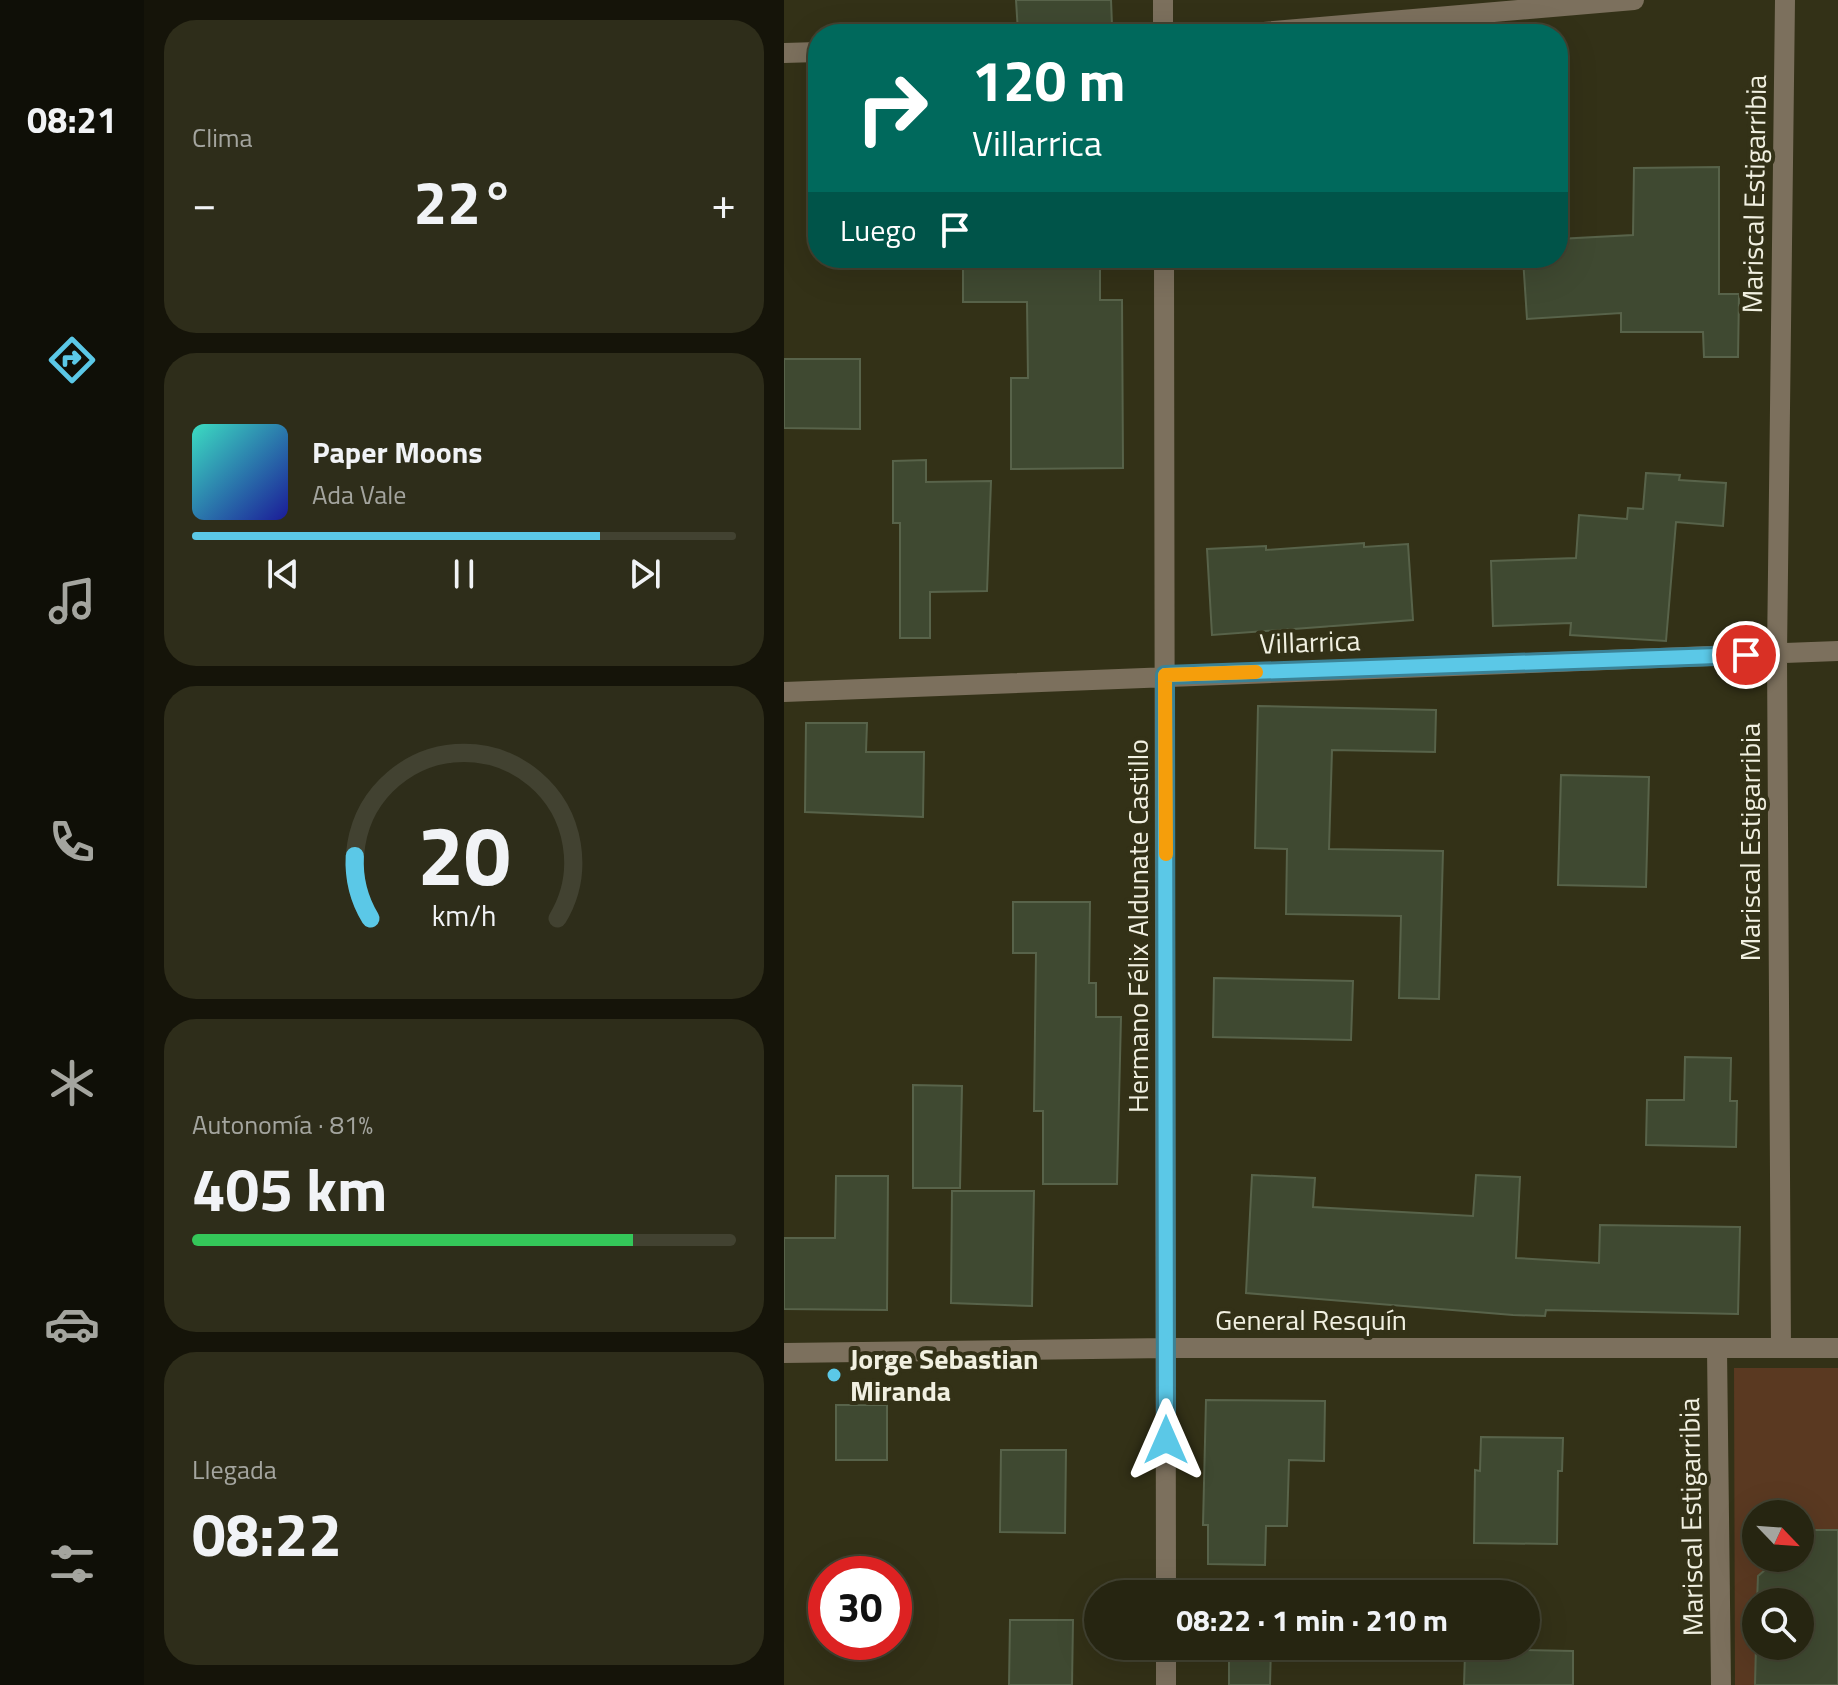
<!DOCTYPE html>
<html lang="es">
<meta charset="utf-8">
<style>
:root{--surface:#262511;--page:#2e2d1a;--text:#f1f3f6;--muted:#a4a59f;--line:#424231;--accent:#5bc8e7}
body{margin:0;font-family:"Titillium Web",sans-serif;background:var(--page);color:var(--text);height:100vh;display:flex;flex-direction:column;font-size:30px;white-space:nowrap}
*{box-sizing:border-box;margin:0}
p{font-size:26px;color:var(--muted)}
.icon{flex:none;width:44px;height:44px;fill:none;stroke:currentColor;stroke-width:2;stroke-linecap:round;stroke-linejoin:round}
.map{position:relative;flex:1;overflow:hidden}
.side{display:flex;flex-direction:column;gap:20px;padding:20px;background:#151409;width:640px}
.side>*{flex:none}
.hud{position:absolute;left:24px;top:24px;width:760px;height:244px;border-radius:32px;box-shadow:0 8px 32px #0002,0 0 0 2px var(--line);background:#00695c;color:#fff;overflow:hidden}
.needle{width:52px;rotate:115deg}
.tools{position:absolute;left:958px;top:1500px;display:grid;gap:16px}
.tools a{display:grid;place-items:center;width:72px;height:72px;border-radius:50%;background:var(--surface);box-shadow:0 8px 32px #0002,0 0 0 2px var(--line);font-size:40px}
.speed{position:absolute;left:24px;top:1556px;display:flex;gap:16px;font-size:40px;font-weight:700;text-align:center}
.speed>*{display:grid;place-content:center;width:104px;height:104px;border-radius:50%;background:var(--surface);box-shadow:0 8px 32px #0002,0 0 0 2px var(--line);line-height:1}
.speed .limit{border:12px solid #d22;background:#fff;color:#111}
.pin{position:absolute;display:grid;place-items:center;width:68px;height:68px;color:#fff;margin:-34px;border:4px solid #fff;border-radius:50%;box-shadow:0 2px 8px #0007}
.me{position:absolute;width:88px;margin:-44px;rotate:0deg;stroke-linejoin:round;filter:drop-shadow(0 0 6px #0008)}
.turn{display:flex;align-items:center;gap:28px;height:168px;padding:0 32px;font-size:36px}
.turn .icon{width:104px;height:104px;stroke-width:2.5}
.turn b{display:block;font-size:56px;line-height:68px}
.then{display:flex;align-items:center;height:76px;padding:0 32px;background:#0003;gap:16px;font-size:30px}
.big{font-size:60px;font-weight:700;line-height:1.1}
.side .tile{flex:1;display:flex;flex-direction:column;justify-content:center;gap:12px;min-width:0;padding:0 28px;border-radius:32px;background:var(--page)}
.side .dial{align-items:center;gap:0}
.dial svg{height:208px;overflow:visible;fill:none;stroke:var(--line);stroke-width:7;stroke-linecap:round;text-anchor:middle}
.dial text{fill:var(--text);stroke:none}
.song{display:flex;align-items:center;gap:24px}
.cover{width:96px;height:96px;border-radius:12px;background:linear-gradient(135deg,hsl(170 70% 55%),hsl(240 70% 35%))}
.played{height:8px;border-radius:4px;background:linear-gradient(90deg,var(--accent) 75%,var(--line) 75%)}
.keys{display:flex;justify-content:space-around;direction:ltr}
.heat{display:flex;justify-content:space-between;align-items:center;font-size:44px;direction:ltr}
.charge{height:12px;border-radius:6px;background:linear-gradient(90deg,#34c759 81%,var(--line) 0)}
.trip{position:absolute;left:300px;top:1580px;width:456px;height:80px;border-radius:40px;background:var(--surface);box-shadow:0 8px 32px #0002,0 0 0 2px var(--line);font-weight:700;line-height:80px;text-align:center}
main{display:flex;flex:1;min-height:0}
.menu{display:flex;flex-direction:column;width:144px;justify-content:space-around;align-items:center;background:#0f0f07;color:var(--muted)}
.menu .icon{width:56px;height:56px}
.menu .selected{color:var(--accent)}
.menu b{font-size:36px;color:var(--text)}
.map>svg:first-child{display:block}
.green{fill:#5a3921;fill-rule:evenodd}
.building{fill:#3f4931;stroke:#58634a;stroke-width:2}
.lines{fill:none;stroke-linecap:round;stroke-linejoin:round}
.minor{stroke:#7c705d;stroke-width:20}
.route-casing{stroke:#3b8296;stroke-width:20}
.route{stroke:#5bc8e7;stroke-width:14}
.slow{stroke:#f59e0b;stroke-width:14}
.poi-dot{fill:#5bc8e7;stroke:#333117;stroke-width:3}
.labels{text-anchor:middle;stroke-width:8;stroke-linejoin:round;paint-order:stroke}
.street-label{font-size:28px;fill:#f1f0e1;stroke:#333117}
.poi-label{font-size:28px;font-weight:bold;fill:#f1f0e1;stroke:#333117;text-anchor:start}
</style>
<main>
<nav class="menu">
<b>08:21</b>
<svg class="icon selected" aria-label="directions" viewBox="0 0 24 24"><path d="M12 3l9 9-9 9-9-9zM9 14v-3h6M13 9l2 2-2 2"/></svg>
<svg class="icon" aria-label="music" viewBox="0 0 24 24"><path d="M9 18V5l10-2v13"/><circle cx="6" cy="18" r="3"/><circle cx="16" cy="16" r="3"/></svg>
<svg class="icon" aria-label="phone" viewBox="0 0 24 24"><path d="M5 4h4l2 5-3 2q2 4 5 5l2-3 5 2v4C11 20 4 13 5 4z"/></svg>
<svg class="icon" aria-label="climate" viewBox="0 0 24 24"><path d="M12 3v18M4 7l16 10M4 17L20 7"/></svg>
<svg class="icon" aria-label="car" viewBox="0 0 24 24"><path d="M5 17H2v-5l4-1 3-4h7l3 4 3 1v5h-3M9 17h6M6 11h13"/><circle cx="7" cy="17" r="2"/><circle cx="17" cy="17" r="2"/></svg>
<svg class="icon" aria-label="filters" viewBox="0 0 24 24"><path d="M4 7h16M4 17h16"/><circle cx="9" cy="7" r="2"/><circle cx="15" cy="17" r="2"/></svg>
</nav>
<section class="side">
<div class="tile"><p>Clima</p>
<div class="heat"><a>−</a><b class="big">22°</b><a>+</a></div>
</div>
<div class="tile">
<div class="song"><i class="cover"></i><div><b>Paper Moons</b><p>Ada Vale</p></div></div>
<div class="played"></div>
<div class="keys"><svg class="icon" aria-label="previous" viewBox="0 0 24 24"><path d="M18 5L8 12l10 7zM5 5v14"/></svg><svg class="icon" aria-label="pause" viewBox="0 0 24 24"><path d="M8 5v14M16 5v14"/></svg><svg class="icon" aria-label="next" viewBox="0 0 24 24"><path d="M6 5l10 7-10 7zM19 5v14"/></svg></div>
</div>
<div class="tile dial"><svg viewBox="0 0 100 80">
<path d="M14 69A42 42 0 1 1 86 69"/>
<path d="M14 69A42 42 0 0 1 8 45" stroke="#5bc8e7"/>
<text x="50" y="56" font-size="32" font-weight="700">20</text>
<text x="50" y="72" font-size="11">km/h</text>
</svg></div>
<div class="tile"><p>Autonomía · 81%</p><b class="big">405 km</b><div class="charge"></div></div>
<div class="tile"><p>Llegada</p><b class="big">08:22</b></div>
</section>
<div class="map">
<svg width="1054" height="1685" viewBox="0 0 1054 1685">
<rect width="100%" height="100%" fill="#333117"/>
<path class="green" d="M 950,1368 L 1054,1368 L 1054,1685 L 951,1685 ZM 972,1514 L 1016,1514 L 1016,1558 L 972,1558 ZM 972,1602 L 1016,1602 L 1016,1646 L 972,1646 Z"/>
<path class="building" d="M 232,0 L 327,0 L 328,25 L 234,32 Z
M 935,167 L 935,294 L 955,294 L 954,357 L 920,357 L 919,332 L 837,332 L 837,313 L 743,319 L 739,258 L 774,258 L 774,239 L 849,235 L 850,168 Z
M 179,258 L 316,258 L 316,300 L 338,300 L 339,468 L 227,469 L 227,378 L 244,378 L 243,302 L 179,302 Z
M 0,359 L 76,359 L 76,429 L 0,428 Z
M 142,460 L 142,482 L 207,481 L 203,591 L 146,592 L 146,638 L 116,638 L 116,523 L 109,523 L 109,461 Z
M 862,473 L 896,475 L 895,480 L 942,483 L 939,526 L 892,522 L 882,641 L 786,635 L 787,623 L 709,626 L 707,561 L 792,558 L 795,515 L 843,519 L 844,508 L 859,509 Z
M 580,543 L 580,547 L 624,544 L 629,620 L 428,635 L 423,549 L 482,546 L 482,550 Z
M 474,706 L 652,710 L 651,752 L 548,750 L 545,849 L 659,851 L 655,999 L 615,998 L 617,916 L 502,914 L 503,849 L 471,848 Z
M 22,723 L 83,723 L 82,752 L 140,752 L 139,817 L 21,812 Z
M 777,775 L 865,777 L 862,887 L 774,885 Z
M 229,902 L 306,902 L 305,983 L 312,983 L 312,1017 L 337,1017 L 333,1184 L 259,1184 L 259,1111 L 250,1111 L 252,953 L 229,953 Z
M 430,978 L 569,981 L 567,1040 L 429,1037 Z
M 901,1057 L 947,1058 L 946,1101 L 953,1101 L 952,1147 L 862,1145 L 863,1100 L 900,1100 Z
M 129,1085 L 178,1086 L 176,1188 L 129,1188 Z
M 468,1175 L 531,1178 L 529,1207 L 689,1216 L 692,1175 L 736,1177 L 732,1258 L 815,1263 L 816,1225 L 956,1227 L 954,1314 L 762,1310 L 761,1316 L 729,1315 L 462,1293 Z
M 52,1176 L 104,1176 L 103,1310 L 0,1309 L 0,1238 L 51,1238 Z
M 168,1191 L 250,1191 L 248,1306 L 167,1303 Z
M 422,1400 L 541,1401 L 540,1461 L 505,1460 L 503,1526 L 482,1526 L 481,1565 L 424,1564 L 424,1525 L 419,1525 Z
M 52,1405 L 103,1405 L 103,1460 L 52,1460 Z
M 697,1437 L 779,1438 L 778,1471 L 774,1471 L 773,1544 L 690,1543 L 691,1470 L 696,1471 Z
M 217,1450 L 282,1450 L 281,1533 L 216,1532 Z
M 1028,1530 L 1054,1530 L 1054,1685 L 971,1685 L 972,1645 L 1016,1646 L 1016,1602 L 973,1602 L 974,1576 L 995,1558 L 1016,1558 L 1016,1540 Z
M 226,1620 L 289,1620 L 288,1685 L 225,1685 Z
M 445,1646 L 487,1646 L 486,1685 L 445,1685 Z
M 738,1650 L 789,1651 L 789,1685 L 680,1685 L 681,1653 L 737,1654 Z"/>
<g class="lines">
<path class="minor" d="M 379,34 L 379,0
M 456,34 L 850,0
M 0,53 L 34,52
M 380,258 L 382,1594
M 0,692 L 1054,651
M 997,1348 L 993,654 L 1001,0
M 933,1349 L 937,1685
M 0,1353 L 383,1348 L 1054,1348
M 382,1685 L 382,1646"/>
</g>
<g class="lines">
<g class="route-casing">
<path id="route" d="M 382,1440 L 381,675 L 962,655"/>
</g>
<use href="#route" class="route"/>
<path class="slow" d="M 382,854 L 381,675 L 472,672"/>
</g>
<circle class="poi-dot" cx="50" cy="1375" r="8"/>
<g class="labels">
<g class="street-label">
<text transform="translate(970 194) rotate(-89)" y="10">Mariscal Estigarribia</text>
<text transform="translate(526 642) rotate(-2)" y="10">Villarrica</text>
<text transform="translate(966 842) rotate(-90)" y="10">Mariscal Estigarribia</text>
<text transform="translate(354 926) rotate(-90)" y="10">Hermano Félix Aldunate Castillo</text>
<text x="527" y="1330">General Resquín</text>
<text transform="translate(907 1517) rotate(-91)" y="10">Mariscal Estigarribia</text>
</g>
<g class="poi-label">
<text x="66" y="1369">Jorge Sebastian<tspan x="66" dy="32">Miranda</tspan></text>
</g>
</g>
</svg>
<div class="tools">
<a><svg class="needle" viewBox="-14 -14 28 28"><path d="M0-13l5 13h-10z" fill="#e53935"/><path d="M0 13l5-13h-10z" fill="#a4a59f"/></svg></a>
<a><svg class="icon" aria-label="search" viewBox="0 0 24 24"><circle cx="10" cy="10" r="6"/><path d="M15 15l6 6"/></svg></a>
</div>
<div class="speed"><div class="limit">30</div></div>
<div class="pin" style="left:962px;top:655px;background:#d93025"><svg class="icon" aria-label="arrive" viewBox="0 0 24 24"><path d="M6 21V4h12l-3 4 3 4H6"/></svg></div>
<svg class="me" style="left:382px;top:1440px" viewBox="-20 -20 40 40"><path d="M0-17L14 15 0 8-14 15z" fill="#5bc8e7" stroke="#fff" stroke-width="4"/></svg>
<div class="trip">08:22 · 1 min · 210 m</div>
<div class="hud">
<div class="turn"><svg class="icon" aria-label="right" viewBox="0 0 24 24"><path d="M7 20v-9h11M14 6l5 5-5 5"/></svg><div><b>120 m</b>Villarrica</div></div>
<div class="then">Luego<svg class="icon" aria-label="arrive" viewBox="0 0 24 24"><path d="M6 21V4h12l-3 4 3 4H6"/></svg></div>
</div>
</div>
</main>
